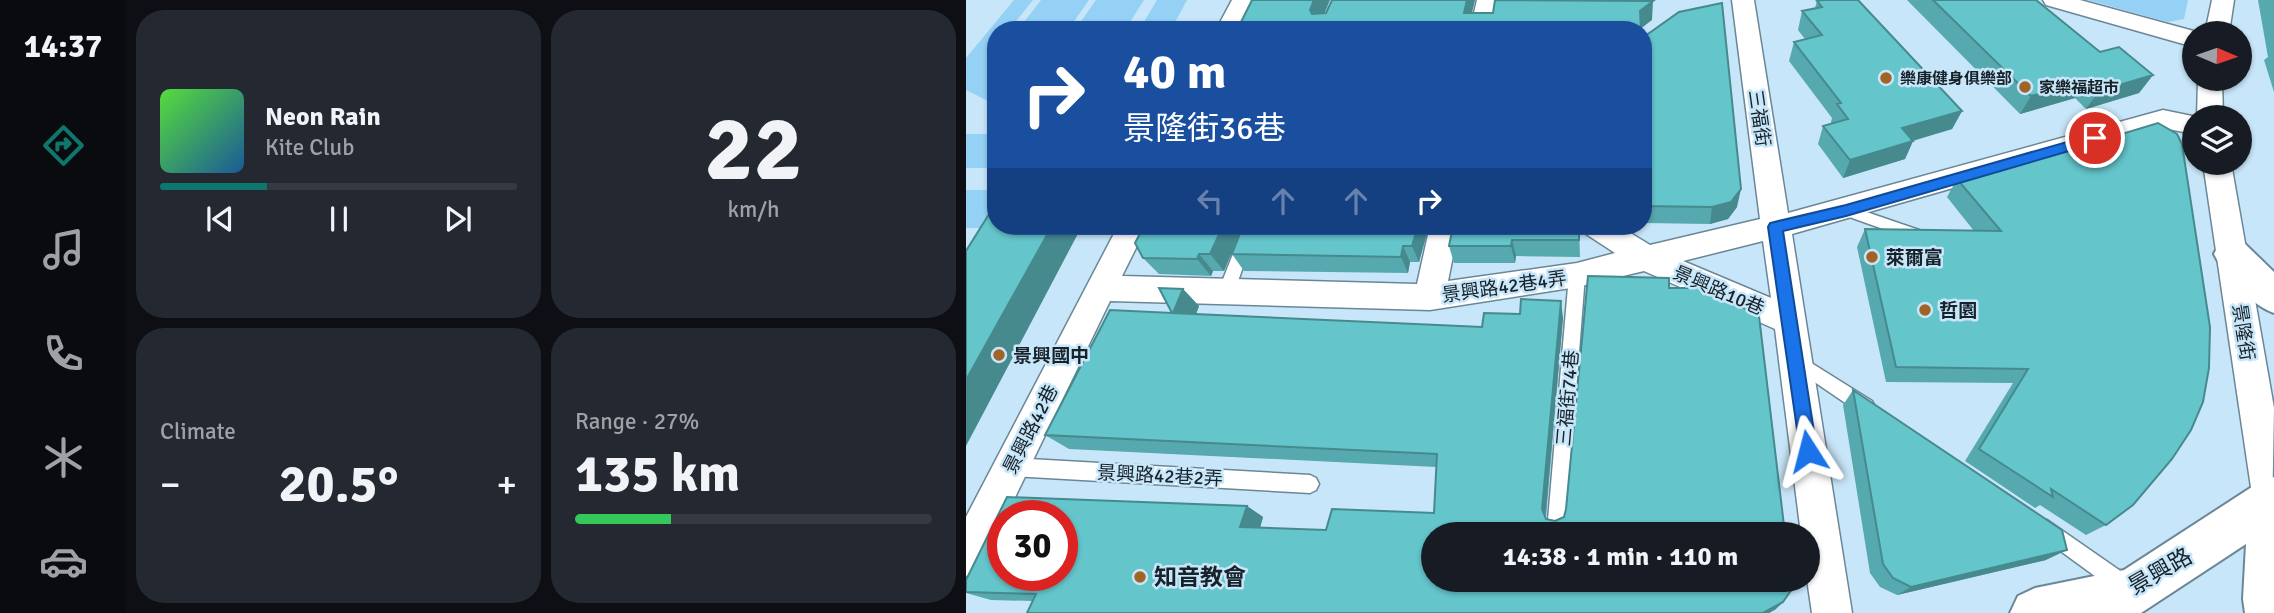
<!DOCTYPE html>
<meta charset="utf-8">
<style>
:root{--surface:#171b24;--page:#242831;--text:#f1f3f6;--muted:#9ea1a6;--line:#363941;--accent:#0f766e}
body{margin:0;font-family:Signika,"Noto Sans TC",sans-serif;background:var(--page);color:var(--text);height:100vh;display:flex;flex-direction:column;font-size:26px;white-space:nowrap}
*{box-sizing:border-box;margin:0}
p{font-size:23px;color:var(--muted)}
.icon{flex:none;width:38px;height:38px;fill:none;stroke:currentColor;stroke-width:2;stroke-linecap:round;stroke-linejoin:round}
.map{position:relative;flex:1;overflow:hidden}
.side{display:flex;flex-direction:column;gap:10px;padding:10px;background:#0d0f14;width:840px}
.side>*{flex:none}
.guide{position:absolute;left:21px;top:21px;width:665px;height:214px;border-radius:28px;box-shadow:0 2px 5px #0004;background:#1a4fa0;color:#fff;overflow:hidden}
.needle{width:46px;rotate:92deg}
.tools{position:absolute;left:1216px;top:21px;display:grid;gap:14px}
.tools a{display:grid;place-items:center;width:70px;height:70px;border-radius:50%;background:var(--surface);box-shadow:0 2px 5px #0004;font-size:35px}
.speed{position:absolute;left:21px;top:500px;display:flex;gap:14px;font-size:35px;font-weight:700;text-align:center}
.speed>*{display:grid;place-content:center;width:91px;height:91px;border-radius:50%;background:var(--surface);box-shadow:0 2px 5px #0004;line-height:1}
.speed .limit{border:10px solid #d22;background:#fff;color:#111}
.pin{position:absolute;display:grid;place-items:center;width:60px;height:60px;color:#fff;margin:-30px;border:4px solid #fff;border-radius:50%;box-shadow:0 2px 7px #0007}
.me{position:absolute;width:77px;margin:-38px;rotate:351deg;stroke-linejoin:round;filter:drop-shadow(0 0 5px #0008)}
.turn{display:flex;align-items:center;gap:24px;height:147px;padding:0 21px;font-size:32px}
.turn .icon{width:91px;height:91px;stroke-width:2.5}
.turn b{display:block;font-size:49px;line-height:60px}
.lanes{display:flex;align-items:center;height:66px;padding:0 21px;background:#0003;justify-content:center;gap:35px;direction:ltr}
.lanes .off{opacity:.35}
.big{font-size:52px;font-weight:800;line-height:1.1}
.side .widget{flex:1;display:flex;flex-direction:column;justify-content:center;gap:10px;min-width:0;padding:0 24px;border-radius:28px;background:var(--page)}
.side .dial{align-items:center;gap:0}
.dial b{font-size:91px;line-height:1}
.song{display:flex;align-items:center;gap:21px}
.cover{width:84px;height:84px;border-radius:10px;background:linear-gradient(135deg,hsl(110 70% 55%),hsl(210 70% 35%))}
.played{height:7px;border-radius:4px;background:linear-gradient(90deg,var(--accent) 30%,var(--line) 30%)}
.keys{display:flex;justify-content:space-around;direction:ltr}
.heat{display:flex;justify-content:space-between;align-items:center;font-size:38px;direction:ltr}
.charge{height:10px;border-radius:5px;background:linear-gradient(90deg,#34c759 27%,var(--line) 0)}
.side .tiles{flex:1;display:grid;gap:10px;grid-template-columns:repeat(2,1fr)}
.trip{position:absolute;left:455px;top:522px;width:399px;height:70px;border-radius:35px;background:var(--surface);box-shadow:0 2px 5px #0004;font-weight:800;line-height:70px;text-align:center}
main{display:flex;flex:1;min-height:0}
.dock{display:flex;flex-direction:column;width:126px;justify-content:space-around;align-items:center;background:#090b0e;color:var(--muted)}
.dock .icon{width:49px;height:49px}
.dock .on{color:var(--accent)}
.dock b{font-size:32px;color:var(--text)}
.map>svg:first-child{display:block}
.green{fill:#94d1f4}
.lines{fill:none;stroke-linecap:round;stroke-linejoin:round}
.lane-casing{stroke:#6b8797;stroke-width:3}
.street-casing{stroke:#6b8797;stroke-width:3}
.secondary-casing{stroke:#6b8797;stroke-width:4}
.lane{fill:#fff;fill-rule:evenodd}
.street{fill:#fff;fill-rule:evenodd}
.secondary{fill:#fff;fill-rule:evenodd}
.wall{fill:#56a9af}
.shaded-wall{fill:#468a8e}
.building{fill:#64c5cb;stroke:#468a8e;stroke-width:2;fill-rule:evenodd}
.route{fill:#1a73e8;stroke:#114b97;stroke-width:2}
.poi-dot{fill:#a06426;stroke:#c8e6f9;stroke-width:2.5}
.labels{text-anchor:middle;stroke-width:5;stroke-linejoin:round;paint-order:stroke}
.far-poi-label{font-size:16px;font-weight:bold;fill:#172229;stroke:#c8e6f9;text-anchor:start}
.street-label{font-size:19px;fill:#172229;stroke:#c8e6f9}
.poi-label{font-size:19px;font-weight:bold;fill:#172229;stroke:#c8e6f9;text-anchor:start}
.near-street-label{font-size:23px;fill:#172229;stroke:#c8e6f9}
.near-poi-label{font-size:23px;font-weight:bold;fill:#172229;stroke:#c8e6f9;text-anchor:start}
</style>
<main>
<nav class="dock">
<b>14:37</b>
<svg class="icon on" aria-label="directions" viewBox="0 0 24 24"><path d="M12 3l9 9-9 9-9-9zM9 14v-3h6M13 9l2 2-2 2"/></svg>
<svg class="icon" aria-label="music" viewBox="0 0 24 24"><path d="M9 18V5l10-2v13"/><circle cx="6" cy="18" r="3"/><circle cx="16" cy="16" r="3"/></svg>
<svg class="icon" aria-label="phone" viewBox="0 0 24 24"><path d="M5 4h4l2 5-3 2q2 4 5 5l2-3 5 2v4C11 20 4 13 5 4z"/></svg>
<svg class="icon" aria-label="climate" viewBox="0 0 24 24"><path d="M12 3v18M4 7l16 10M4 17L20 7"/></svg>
<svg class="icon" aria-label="car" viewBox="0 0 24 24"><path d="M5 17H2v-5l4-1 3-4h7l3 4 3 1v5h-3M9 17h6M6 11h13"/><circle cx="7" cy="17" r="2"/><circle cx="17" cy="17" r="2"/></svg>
</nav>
<section class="side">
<div class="tiles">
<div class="widget">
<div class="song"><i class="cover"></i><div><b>Neon Rain</b><p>Kite Club</p></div></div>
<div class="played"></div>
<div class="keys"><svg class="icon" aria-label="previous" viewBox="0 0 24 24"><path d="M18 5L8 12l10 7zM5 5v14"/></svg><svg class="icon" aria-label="pause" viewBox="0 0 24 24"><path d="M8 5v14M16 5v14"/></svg><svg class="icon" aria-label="next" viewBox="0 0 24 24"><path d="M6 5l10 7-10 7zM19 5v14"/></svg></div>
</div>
<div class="widget dial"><b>22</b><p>km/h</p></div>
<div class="widget"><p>Climate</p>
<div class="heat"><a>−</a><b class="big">20.5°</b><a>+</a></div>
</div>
<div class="widget"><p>Range · 27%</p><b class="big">135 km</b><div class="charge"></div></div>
</div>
</section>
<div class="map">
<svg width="1308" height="613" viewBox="0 0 1308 613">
<rect width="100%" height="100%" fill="#c8e6f9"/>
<path class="green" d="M 48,0 L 67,0 L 43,30 L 30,30 L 27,69 L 30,73 L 30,105 L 0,90 L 0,58 Z
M 75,0 L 123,0 L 102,30 L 52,30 Z
M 130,0 L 178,0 L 159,30 L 109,30 Z
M 191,0 L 221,0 L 205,30 L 173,30 Z
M 1122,0 L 1222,0 L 1218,19 L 1202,22 Z
M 0,134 L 30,134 L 30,168 L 0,168 Z
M 0,190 L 30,190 L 30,204 L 14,228 L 0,228 Z"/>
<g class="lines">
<g class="lane-casing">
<path id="lane" d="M 880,205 L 953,230 L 955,234 L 948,240 L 875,214 L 873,210 Z
M 278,226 L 292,226 L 268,292 L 265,297 L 255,297 L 252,292 Z
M 611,269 L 616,271 L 619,275 L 600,520 L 598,527 L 591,529 L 584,527 L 582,520 L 603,275 L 606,271 Z
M 831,354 L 906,401 L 909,407 L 906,413 L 900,415 L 894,413 L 825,366 L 823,361 L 825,356 Z
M 45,458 L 344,475 L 350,478 L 353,484 L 350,490 L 344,493 L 45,476 L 39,473 L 36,467 L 39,461 Z
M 1081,520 L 1166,579 L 1169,586 L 1166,593 L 1159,596 L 1152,593 L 1074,536 L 1072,529 L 1074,522 Z"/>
</g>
<g class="street-casing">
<path id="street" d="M 266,0 L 288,0 L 274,30 L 250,30 Z
M 511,0 L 533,0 L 528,30 L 504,30 Z
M 766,0 L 788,0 L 822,213 L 1197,110 L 1231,117 L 1232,79 L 1256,79 L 1257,117 L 1228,117 L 1228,134 L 1197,128 L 826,234 L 886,613 L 846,613 L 841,579 L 842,534 L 835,534 L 809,329 L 678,271 L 611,287 L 464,310 L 144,301 L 40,516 L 37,516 L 37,523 L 14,571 L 0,576 L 0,517 L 152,226 L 181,226 L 156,276 L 451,284 L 464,226 L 493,226 L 482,281 L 611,263 L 649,253 L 620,234 L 616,226 L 653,226 L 684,245 L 794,219 ZM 797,241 L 805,298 L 717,261 Z
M 1077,0 L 1114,0 L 1235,33 L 1228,33 L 1228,47 L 1080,5 Z
M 1246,0 L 1268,0 L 1263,33 L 1239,33 Z
M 1237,163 L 1265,163 L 1308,408 L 1306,519 L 1293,514 L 1287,501 Z"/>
</g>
<g class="secondary-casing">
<path id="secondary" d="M 1266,239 L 1279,244 L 1308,272 L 1308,313 C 1285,305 1259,276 1248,254 L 1253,244 Z
M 1308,477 L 1308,613 L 1279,613 L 1277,599 L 1280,544 L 1175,613 L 1044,613 L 1052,596 L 1069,588 L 1158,570 L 1292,483 Z"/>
</g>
<use href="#lane" class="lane"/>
<use href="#street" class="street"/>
<use href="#secondary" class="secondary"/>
</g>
<path class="wall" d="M 941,0 L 1070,0 L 1134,52 L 1187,75 L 1173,93 L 1120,109 L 1109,98 L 1054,114 Z
M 1292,0 L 1308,0 L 1308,92 L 1298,60 L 1302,57 Z
M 851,1 L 996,111 L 986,129 L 947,141 L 939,159 L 877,178 L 852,144 L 857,126 L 865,123 L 865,122 L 866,118 L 823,61 L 828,42 L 839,39 L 832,30 L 836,11 L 849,8 Z
M 677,35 L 771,207 L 762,219 L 744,224 L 677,223 Z
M 1078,152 L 1140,525 L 1120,535 L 1074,505 L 1069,508 L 999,461 L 1047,383 L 920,382 L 891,247 L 899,229 L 1008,231 L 981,197 L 991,179 Z
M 178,226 L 463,226 L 453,262 L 444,262 L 442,273 L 278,271 L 266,254 L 276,228 L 258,271 L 247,271 L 245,276 L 193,274 L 177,258 L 169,243 Z
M 613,226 L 614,257 L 550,256 L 549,263 L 488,263 L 483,246 Z
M 703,288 L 810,609 L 803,613 L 61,613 L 67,601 L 25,600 L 0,593 L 0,580 L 281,506 L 297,517 L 294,528 L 360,530 L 468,513 L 470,467 L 103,449 L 79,435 L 206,313 L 217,289 L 233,306 L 230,314 L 516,327 L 597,318 L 580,518 L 580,519 L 589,521 L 598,517 Z
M 887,390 L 1080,560 L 931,595 L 914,587 L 904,573 L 877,405 Z"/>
<path class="shaded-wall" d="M 348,0 L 364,0 L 352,29 L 344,10 Z
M 501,0 L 509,0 L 502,30 L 498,13 Z
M 687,1 L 686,20 L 673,30 L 674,11 Z
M 1187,75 L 1173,93 L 1120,109 L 1133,91 Z
M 1121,80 L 1109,98 L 1054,114 L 1065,96 Z
M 996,111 L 986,129 L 928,146 L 936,128 Z
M 947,141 L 939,159 L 877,178 L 884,160 Z
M 775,189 L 771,207 L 762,219 L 744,224 L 746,207 Z
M 86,226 L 116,226 L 0,446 L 0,380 Z
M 257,226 L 277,226 L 258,271 L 244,254 Z
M 452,226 L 463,226 L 453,262 L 446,246 Z
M 546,240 L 550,256 L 549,263 L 545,246 Z
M 437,246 L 444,262 L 442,273 L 435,257 Z
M 233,254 L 247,271 L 245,276 L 231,259 Z
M 217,289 L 233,306 L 224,330 L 207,313 Z
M 595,301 L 597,318 L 579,520 L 576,509 Z
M 281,506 L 297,517 L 291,538 L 274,527 Z
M 1101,550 L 1080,560 L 931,595 L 945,587 Z
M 817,602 L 810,609 L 803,613 L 797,613 Z"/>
<path class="building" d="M 286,0 L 348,0 L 344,10 L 346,14 L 360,13 L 366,0 L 501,0 L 498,13 L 527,13 L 529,0 L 687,1 L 674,11 L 675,30 L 271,30 Z
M 856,0 L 892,0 L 996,111 L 936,128 L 947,141 L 884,160 L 857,126 L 882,119 L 871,104 L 875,103 L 828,42 L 856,35 L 836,11 L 856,7 L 851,1 Z
M 967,0 L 1070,0 L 1134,52 L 1153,47 L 1187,75 L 1133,91 L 1121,80 L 1065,96 Z
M 756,3 L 775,189 L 765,202 L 746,207 L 677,206 L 677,35 L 679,36 L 713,12 Z
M 1192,123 L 1211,134 L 1216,144 L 1244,327 L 1243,368 L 1237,402 L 1225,430 L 1206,459 L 1167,505 L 1140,525 L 1085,489 L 1087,497 L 1013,449 L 1062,369 L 930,367 L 899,229 L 1035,231 L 991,179 L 1078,152 L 1083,156 Z
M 30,203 L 30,226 L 86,226 L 0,380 L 0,251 Z
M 178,226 L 257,226 L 244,254 L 233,254 L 231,259 L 177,258 L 169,243 Z
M 277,226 L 452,226 L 446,246 L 437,246 L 435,257 L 266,254 Z
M 487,226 L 613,226 L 613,240 L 546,240 L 545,246 L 483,246 Z
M 622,276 L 703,278 L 703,288 L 742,288 L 793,316 L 819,534 L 467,534 L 467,579 L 825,579 L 826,589 L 817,602 L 797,613 L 61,613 L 70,594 L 0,592 L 0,580 L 41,497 L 281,506 L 274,527 L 360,530 L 366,509 L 468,513 L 471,454 L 79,435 L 144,310 L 206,313 L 193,288 L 217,289 L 207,313 L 516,327 L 518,313 L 554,314 L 555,299 L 595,301 L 576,509 L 580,519 L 589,521 L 598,517 L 600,509 ZM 37,516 L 96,516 L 96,576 L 37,576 Z
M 887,390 L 1096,530 L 1101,550 L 945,587 L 927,578 L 917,564 Z"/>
<path class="route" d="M 1129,134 L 1134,135 L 1134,142 L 880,216 L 817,231 L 851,451 L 848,457 L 842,459 L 835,457 L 802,227 L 804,223 L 880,205 Z"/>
<g class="poi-dot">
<circle cx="920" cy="78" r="7"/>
<circle cx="1059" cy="87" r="7"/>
<circle cx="906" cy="257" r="7"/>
<circle cx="959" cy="310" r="7"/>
<circle cx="33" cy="355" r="7"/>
<circle cx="174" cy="577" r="7"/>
</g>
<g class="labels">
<g class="far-poi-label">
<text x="934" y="84">樂康健身俱樂部</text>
<text x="1073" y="93">家樂福超市</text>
</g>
<g class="street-label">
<text transform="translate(794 118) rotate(82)" y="7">三福街</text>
<text transform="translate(538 286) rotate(-8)" y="7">景興路42巷4弄</text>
<text transform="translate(753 290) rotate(23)" y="7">景興路10巷</text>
<text transform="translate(1278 332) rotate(81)" y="7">景隆街</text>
<text transform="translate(601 398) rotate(-85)" y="7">三福街74巷</text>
<text transform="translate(64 429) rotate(-63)" y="7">景興路42巷</text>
<text transform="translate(194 475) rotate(3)" y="7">景興路42巷2弄</text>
</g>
<g class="poi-label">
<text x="920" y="264">萊爾富</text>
<text x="973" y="317">哲園</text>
<text x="47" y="362">景興國中</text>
</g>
<g class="near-street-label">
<text transform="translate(1194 571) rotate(-30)" y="8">景興路</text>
</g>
<g class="near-poi-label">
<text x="188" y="585">知音教會</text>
</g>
</g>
</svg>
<div class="tools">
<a><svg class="needle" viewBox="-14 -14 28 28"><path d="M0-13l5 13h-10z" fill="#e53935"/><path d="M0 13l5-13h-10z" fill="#9ea1a6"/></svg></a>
<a><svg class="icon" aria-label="layers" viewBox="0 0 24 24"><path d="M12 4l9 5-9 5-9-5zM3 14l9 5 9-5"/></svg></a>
</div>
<div class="speed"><div class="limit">30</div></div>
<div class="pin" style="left:1129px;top:138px;background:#d93025"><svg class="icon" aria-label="arrive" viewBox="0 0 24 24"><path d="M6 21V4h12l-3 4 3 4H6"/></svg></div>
<svg class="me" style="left:842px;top:451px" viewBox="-20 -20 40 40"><path d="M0-17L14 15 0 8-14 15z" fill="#1a73e8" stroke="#fff" stroke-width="4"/></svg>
<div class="trip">14:38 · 1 min · 110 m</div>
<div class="guide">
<div class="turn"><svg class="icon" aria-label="right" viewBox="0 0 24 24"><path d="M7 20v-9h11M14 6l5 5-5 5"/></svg><div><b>40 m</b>景隆街36巷</div></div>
<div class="lanes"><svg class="icon off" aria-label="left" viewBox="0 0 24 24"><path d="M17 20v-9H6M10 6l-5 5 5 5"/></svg><svg class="icon off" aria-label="ahead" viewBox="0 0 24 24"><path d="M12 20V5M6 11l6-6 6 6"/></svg><svg class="icon off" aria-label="ahead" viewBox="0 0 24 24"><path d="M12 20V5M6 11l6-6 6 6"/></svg><svg class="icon" aria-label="right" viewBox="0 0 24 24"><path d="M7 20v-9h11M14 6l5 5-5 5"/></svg></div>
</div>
</div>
</main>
